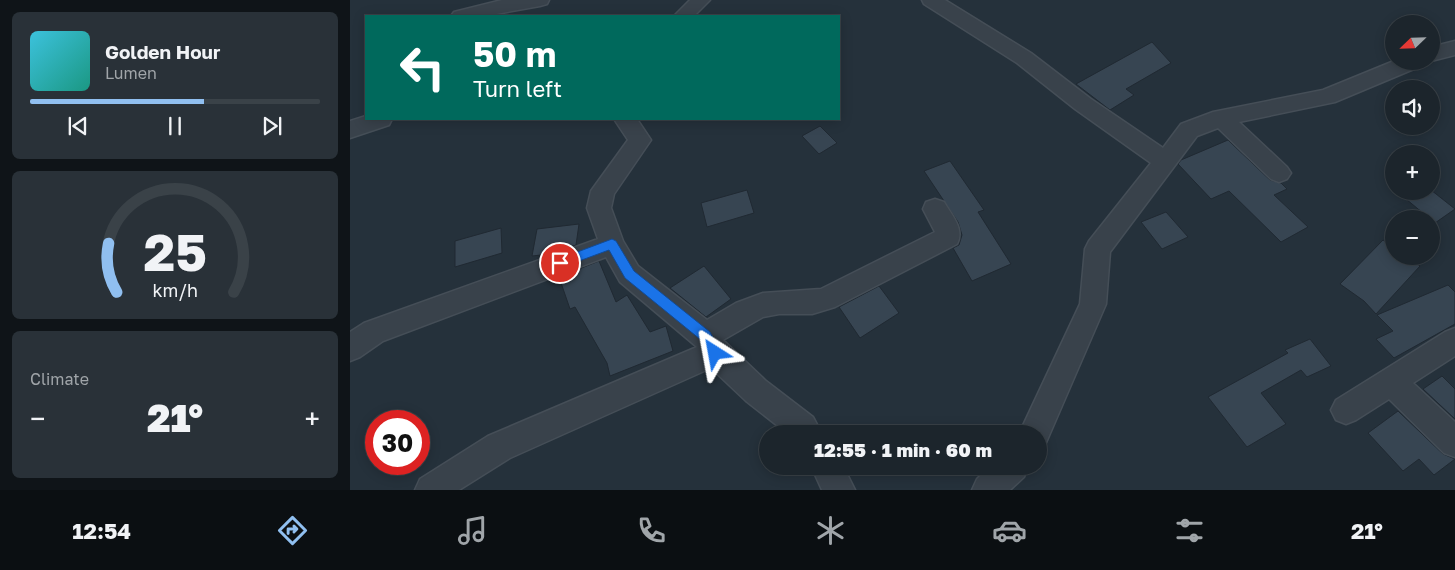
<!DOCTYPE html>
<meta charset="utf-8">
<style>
:root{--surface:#1c252c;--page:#293138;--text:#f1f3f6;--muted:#a0a5a9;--line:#3a4248;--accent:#90bff0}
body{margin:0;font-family:"Golos Text",sans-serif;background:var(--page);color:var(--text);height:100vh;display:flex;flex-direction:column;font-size:19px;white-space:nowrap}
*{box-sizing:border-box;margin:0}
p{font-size:16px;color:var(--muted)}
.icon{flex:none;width:28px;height:28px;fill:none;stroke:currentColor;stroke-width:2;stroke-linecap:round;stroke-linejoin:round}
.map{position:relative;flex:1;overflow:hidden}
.sheet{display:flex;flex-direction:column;gap:12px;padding:12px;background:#0f1418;width:350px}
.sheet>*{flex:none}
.guide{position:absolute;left:15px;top:15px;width:475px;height:105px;border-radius:0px;box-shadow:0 2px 12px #0003,0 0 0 1px var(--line);background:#00695c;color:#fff;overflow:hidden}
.needle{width:32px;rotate:247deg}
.controls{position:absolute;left:1035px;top:15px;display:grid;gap:10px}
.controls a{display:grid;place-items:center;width:55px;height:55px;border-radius:50%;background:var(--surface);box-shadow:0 2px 12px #0003,0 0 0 1px var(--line);font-size:25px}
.speed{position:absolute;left:15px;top:410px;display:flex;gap:10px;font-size:25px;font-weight:700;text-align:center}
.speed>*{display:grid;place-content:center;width:65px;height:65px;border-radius:50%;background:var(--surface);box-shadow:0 2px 12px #0003,0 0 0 1px var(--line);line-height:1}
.speed .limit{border:8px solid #d22;background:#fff;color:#111}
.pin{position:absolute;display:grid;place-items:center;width:42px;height:42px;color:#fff;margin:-21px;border:2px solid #fff;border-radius:50%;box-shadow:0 1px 5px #0007}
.me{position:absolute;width:55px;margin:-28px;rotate:326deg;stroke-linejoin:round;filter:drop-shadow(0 0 4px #0008)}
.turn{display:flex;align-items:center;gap:18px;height:105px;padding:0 25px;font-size:22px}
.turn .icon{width:65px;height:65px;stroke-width:2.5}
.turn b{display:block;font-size:35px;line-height:42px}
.big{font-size:38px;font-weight:800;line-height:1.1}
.sheet .tile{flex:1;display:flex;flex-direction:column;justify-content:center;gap:8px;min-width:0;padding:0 18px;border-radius:8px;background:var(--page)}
.sheet .dial{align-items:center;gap:0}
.dial svg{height:130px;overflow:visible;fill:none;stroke:var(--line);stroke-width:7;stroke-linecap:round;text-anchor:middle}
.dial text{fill:var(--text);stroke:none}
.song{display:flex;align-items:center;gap:15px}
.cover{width:60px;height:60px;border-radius:8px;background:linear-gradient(135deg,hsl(190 70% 55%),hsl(170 70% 35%))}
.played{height:5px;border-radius:2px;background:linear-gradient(90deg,var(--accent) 60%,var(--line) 60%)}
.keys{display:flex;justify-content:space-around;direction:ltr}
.heat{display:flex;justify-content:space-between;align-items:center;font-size:28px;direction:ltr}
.trip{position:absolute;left:409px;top:425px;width:288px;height:50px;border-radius:25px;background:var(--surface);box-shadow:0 2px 12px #0003,0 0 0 1px var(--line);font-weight:800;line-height:50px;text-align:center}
.menu{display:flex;height:80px;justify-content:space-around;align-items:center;background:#0b0f12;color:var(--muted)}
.menu .icon{width:35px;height:35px}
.menu .current{color:var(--accent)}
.menu b{font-size:22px;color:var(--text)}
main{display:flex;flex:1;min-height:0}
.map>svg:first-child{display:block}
.building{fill:#374552;stroke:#202932}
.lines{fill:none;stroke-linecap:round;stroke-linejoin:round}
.minor-casing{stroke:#454e57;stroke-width:3}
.minor{fill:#39424b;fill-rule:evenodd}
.route{fill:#1a73e8;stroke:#114b97}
</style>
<main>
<section class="sheet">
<div class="tile">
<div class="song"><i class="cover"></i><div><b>Golden Hour</b><p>Lumen</p></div></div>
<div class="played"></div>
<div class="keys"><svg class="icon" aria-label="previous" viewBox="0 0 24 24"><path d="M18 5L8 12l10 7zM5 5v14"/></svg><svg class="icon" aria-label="pause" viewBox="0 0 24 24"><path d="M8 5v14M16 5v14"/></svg><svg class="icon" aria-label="next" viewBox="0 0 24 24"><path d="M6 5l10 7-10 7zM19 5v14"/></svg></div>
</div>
<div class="tile dial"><svg viewBox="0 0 100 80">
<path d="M14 69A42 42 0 1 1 86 69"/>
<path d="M14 69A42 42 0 0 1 9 39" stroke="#90bff0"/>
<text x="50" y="56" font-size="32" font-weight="700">25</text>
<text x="50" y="72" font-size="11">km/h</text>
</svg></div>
<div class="tile"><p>Climate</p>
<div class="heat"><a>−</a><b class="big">21°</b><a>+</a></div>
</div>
</section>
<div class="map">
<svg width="1105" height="490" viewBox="0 0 1105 490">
<rect width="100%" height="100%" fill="#25313b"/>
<path class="building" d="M 802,42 L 821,63 L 776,89 L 784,95 L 760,110 L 726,84 Z
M 470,126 L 487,143 L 469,154 L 452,136 Z
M 878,140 L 920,180 L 931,183 L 937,189 L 924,195 L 958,227 L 931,242 L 879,191 L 861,199 L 828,164 L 831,160 Z
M 600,161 L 634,210 L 628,212 L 661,264 L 622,281 L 603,248 L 609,245 L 612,235 L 608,222 L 574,171 Z
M 397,190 L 404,213 L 357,227 L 351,203 Z
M 1081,190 L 1105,209 L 1085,223 L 1056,199 L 1068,191 Z
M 816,212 L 838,237 L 812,249 L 791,222 Z
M 229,224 L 226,245 L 200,254 L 182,256 L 187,229 Z
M 151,228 L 152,253 L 105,267 L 105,241 Z
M 1033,240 L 1044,248 L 1044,256 L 1056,256 L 1070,266 L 1026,314 L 1014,301 L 990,284 Z
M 249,261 L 266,302 L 277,295 L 300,332 L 316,326 L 323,351 L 260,376 L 257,363 L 225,307 L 220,309 L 209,277 Z
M 354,266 L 381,299 L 356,317 L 320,288 Z
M 1098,285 L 1105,292 L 1105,324 L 1044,358 L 1026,339 L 1043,331 L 1027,315 Z
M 529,286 L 549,313 L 510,338 L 489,307 Z
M 960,339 L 981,366 L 957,377 L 951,370 L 911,393 L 936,424 L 897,447 L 858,397 L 938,353 L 935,350 Z
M 1092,376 L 1105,389 L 1105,419 L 1073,389 Z
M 1048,411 L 1093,454 L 1105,459 L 1084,475 L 1069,459 L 1053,471 L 1018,433 Z"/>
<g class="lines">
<g class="minor-casing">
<path id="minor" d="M 152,0 L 199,0 L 197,4 L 190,6 L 135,16 L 101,16 L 104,12 Z
M 340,0 L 360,0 L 344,16 L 324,16 Z
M 572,0 L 595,0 L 681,53 L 741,99 L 813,148 L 831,124 L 863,112 L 973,90 L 1044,61 L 1074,61 L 1071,66 L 985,102 L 889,122 L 937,167 L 941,173 L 937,179 L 929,182 L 921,179 L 868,128 L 847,136 L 760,252 L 756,304 L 695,445 L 688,447 L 688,434 L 669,434 L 730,304 L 735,249 L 739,241 L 801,163 L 725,109 L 667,63 L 574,4 Z
M 1105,41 L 1105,55 L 1081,61 L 1081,47 Z
M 16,116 L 16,119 L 42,119 L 39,125 L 0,138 L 0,121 Z
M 264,119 L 287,119 L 301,140 L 264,194 L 261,208 L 273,241 L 288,266 L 357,320 L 386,303 L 413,293 L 471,289 L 585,232 L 573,209 L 576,202 L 585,199 L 594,202 C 602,216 615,229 607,244 L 485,307 L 462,314 L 429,314 L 413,317 L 373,340 L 416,381 L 463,417 L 472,434 L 438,434 L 396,401 L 361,368 L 160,458 L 109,490 L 65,490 L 70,479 L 138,436 L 347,347 L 270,282 L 256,257 L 33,341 L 10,357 L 0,361 L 0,332 L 14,323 L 248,239 L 237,208 L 241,191 L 278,140 Z
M 1105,328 L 1105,356 L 1063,383 L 1105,422 L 1105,457 L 1094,453 L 1039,399 L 1006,420 L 996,424 L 986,420 L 981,410 L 986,400 L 1095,332 Z
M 461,466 L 493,466 L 505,490 L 472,490 Z
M 640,466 L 678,466 L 674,477 L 660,490 L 622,490 L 627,479 Z"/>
</g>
<use href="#minor" class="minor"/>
</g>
<path class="route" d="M 262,239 L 266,241 L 284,271 L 360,332 L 371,353 L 369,357 L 365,359 L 360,357 L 351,340 L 275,278 L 259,250 L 210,268 L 206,267 L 204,263 L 206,260 Z"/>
</svg>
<div class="controls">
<a><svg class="needle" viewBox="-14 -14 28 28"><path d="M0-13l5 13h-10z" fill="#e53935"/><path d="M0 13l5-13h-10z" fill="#a0a5a9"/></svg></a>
<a><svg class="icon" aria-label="sound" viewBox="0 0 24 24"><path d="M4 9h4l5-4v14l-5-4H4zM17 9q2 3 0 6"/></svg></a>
<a>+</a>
<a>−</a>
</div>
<div class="speed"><div class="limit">30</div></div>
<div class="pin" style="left:210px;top:263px;background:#d93025"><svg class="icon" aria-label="arrive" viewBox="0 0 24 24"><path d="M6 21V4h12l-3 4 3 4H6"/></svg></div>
<svg class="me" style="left:365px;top:353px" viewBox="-20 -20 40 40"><path d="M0-17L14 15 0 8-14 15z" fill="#1a73e8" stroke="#fff" stroke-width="4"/></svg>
<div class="trip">12:55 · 1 min · 60 m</div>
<div class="guide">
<div class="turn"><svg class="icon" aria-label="left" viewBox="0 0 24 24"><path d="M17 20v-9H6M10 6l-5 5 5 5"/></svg><div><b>50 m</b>Turn left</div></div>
</div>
</div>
</main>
<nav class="menu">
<b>12:54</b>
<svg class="icon current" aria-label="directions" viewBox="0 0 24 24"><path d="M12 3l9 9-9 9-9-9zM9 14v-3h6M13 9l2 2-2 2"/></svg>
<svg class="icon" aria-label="music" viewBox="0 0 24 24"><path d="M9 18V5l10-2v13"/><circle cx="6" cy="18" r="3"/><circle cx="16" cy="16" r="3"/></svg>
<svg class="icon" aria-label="phone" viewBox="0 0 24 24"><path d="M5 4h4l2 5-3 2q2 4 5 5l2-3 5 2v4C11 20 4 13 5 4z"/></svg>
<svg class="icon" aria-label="climate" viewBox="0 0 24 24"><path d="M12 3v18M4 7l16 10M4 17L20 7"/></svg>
<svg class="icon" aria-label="car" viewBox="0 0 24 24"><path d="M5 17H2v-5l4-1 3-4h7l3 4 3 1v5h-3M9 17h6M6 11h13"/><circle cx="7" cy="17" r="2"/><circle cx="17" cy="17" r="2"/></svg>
<svg class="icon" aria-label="filters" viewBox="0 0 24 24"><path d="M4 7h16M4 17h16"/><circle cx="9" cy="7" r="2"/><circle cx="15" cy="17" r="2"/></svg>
<b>21°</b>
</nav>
